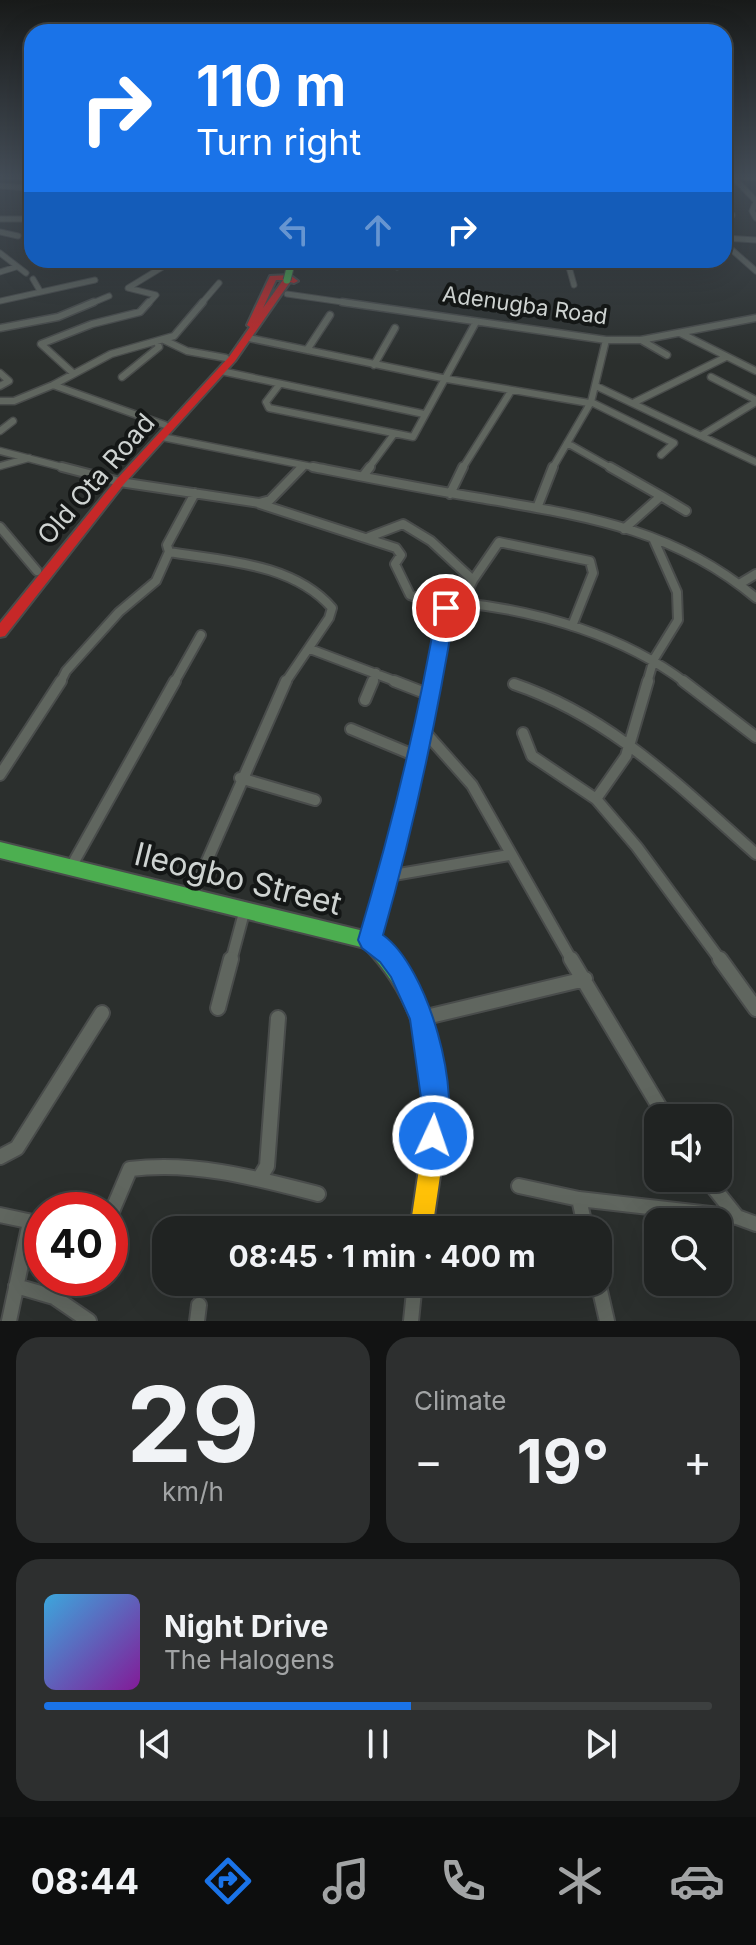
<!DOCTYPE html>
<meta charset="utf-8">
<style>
:root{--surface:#202322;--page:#2d2f2f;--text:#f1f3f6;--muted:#a2a4a5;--line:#3d4040;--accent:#1a73e8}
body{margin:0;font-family:Inter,sans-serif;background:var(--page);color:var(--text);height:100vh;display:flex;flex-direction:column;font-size:30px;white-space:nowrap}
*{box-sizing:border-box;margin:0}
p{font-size:26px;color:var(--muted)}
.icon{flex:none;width:44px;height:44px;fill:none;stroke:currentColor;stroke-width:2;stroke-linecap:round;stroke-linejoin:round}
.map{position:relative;height:1321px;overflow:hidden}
.details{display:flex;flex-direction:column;gap:16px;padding:16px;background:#121313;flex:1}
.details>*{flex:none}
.top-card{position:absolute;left:24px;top:24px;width:708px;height:244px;border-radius:24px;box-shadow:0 8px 32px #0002,0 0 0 2px var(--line);background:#1a73e8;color:#fff;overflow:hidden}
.fabs{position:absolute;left:644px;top:1104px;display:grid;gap:16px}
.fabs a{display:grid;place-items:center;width:88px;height:88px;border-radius:16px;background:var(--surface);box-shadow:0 8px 32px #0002,0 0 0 2px var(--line);font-size:40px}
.speed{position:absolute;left:24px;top:1192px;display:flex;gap:16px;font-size:40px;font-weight:700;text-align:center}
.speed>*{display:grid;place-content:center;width:104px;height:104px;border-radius:50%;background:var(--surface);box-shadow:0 8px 32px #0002,0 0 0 2px var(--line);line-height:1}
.speed .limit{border:12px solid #d22;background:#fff;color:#111}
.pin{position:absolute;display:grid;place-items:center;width:68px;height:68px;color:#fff;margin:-34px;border:4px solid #fff;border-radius:50%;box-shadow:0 2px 8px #0007}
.me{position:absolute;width:88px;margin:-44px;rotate:3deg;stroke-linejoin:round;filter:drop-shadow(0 0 6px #0008)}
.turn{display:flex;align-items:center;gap:28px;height:168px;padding:0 40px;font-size:36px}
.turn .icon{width:104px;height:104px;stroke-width:2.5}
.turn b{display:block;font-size:56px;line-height:68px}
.lanes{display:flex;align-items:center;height:76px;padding:0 40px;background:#0003;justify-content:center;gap:40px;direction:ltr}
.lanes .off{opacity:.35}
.big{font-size:60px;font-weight:700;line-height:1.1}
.details .tile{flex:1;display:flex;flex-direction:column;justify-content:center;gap:12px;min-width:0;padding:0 28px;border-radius:24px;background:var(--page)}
.details .dial{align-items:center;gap:0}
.dial b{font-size:104px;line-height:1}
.song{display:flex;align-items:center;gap:24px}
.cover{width:96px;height:96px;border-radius:12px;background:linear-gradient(135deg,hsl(200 70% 55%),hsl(290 70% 35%))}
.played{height:8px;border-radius:4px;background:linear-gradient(90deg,var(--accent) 55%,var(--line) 55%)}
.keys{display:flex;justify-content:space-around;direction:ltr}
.heat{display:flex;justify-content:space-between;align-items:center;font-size:44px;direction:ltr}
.details .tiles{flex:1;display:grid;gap:16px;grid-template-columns:1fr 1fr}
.tile:last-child{grid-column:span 2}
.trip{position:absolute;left:152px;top:1216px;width:460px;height:80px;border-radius:24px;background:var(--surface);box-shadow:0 8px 32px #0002,0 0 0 2px var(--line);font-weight:700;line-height:80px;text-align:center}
.dock{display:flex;height:128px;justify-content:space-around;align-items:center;background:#0d0e0e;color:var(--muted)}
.dock .icon{width:56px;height:56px}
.dock .active{color:var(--accent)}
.dock b{font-size:36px;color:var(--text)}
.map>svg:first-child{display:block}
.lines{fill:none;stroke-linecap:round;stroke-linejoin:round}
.street-far4-casing{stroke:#494c4b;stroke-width:7}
.street-far3-casing{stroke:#494c4b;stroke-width:9}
.street-far2-casing{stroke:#494c4b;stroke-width:12}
.street-far1-casing{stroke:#494c4b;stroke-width:14}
.street-casing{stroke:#494c4b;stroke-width:18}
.fast-casing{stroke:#494c4b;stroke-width:4}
.slow-casing{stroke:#494c4b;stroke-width:4}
.jam-casing{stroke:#494c4b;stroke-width:4}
.street-far4{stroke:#60665f;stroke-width:5}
.street-far3{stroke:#60665f;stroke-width:6}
.street-far2{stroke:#60665f;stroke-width:8}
.street-far1{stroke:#60665f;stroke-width:10}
.street{stroke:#60665f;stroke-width:14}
.fast{fill:#4caf50;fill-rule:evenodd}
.slow{fill:#ffc107;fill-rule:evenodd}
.jam{fill:#c62828;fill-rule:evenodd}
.fast-bridge-casing{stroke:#494c4b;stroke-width:9;stroke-linecap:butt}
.fast-bridge{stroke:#4caf50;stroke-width:7}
.route{fill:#1a73e8;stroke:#114b97;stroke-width:2}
.labels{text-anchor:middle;stroke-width:8;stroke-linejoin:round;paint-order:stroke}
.far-street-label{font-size:22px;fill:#ced3d1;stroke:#141716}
.street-label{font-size:26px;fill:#ced3d1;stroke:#141716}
.near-street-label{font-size:32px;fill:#ced3d1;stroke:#141716}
</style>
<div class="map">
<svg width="756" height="1321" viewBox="0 0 756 1321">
<rect width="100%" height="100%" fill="#2b2f2d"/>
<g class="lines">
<g class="street-far4-casing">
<path id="street-far4" d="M 0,176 L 32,177
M 732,176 L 756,201
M 734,177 L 756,178
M 0,186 L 32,188
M 756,202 L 752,211 L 756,218
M 724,215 L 732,215
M 0,219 L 32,219
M 0,232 L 18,236
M 724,238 L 756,240
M 724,243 L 756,271
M 0,253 L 26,273
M 507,260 L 517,261
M 567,260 L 574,285
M 607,266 L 686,263 L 684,260
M 397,267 L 398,260
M 0,272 L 16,267
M 33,279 L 40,291
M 287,294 L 356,304
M 0,301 L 95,280
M 90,304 L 109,296
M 148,304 L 156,295 L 128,288 L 174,260
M 201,304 L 219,283"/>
</g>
<g class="street-far3-casing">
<path id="street-far3" d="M 342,302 L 606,340 L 641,340 L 756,318
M 0,328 L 58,317 L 94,302
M 680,333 L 756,371
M 249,338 L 447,379 L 589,403
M 164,340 L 187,351 L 226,358
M 641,340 L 667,355
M 307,350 L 330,315
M 374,365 L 395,328
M 221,371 L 424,414
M 0,373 L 9,381 L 0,386
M 74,374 L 41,344 L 92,324 L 140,312 L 149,302
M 122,377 L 159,347 L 157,342
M 711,377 L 756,400
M 53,385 L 165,425
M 279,385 L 266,402 L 269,408 L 413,437 L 476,322
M 596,386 L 756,462
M 0,401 L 14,401 L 53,385 L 111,354 L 174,336 L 203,302
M 591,402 L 674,443 L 661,455
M 635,402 L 726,357
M 0,431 L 13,421
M 702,435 L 756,402
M 162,437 L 323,469
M 567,443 L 613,469
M 0,451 L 70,469
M 0,466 L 29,458
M 300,469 L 303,466
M 368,469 L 394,434
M 462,469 L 511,391
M 552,469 L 591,402 L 606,340"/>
</g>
<g class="street-far2-casing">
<path id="street-far2" d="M 62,467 L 120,482 L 259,503 L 270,500 L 302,467
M 313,467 C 369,478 424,489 480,498 C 584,516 673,528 756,598
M 610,467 L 661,496 L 624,529
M 363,476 L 370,467
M 450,494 L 463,467
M 661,496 L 686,511
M 260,504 L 396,548 L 401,555 L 395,564 L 410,595 L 446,608
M 537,508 L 553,467
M 0,527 L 37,571
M 369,537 L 403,524 L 431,541 L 473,580 L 462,603
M 169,552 C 224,561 293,563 332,608 L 329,618 L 285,683
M 473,580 L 499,542 L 590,561 L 593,573 L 572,626
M 741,583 L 756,574
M 310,649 L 400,683
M 60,683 L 66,671 L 119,612 L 156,581 L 169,552 L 167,545 L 195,493
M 174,683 L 201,635
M 372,683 L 376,673
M 433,683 L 446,608 L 462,603 C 540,611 624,636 686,683
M 647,683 L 654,659 L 678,620 L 677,592 L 653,538"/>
</g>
<g class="street-far1-casing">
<path id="street-far1" d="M 394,681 L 430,695
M 683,681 L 756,737
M 514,684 C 612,717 680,787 756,854
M 365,700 L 373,681
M 351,729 L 416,756
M 425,732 L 472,785 L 572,961
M 523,733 L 532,756 L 596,799 L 637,847 L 721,961
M 0,775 L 61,681
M 240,778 L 315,800
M 596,799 L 626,756 L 648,681
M 71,867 L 175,681
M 388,876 L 509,855
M 192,895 L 286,681
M 370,940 L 425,732 L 434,681
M 231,961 L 245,909"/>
</g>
<g class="street-casing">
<path id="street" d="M 571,959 L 666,1118
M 720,959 L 756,1009
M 218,1008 L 231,959
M 422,1018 L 585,979
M 0,1157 L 17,1148 L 102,1013
M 706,1178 L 737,1217
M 259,1179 L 267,1166 L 278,1018
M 519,1186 L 579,1199 L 737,1217 L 756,1224
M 579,1199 L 586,1230
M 0,1215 L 42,1224
M 110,1216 L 130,1169 C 195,1161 256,1178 318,1194
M 598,1282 L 607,1321
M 16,1286 L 54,1297 L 89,1321
M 9,1321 L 30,1222
M 197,1321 L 199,1305
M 411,1321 L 415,1282"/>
</g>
<g class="fast-casing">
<path id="fast" d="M 273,260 L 301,260 C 295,264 279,264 273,260 Z
M 0,842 L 376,934 C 411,969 432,1010 442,1059 C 444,1071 448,1084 443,1095 L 436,1098 L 429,1095 C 422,1080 423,1062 419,1046 C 410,1007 392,976 365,948 L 0,858 Z"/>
</g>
<g class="slow-casing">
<path id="slow" d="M 436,1078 L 443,1081 L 446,1088 L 445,1142 L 432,1230 L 410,1230 L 423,1142 L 426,1088 L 429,1081 Z"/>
</g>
<g class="jam-casing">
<path id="jam" d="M 290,275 L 298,281 L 294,283 L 290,282 L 235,361 L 124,484 L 5,636 L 0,637 L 0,623 L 116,480 L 229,357 L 250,327 L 247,325 L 270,276 ZM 276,280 L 283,280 L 263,308 Z"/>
</g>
<use href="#street-far4" class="street-far4"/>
<use href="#street-far3" class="street-far3"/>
<use href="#street-far2" class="street-far2"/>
<use href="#street-far1" class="street-far1"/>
<use href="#street" class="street"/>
<use href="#fast" class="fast"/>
<use href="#slow" class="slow"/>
<use href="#jam" class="jam"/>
<g class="fast-bridge-casing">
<path id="fast-bridge" d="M 287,280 L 292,260"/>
</g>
<use href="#fast-bridge" class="fast-bridge"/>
</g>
<linearGradient id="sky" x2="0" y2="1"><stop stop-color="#181a19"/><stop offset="0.49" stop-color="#444d57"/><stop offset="1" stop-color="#444d57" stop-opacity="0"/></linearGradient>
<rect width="756" height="361" fill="url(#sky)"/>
<path class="route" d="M 446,602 L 455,608 C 437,719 414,827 383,935 C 428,967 464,1095 443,1146 L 433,1150 L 423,1146 L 419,1136 L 423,1112 L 410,1019 L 391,977 L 380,962 L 362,948 L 358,940 C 391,830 418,720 437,608 Z"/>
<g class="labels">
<g class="far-street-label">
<text transform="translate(525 305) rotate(8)" y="8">Adenugba Road</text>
</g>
<g class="street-label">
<text transform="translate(96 479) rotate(-49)" y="9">Old Ota Road</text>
</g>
<g class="near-street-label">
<text transform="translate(238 879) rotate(14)" y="11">Ileogbo Street</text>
</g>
</g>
</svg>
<div class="fabs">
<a><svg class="icon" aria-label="sound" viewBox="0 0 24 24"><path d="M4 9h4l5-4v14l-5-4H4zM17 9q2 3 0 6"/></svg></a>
<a><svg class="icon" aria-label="search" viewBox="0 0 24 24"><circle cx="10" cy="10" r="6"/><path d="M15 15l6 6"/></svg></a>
</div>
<div class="speed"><div class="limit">40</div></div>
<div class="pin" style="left:446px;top:608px;background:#d93025"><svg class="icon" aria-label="arrive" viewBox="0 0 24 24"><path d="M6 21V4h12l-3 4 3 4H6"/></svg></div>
<svg class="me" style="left:433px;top:1136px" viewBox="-20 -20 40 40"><circle r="17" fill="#1a73e8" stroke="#fff" stroke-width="3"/><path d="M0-11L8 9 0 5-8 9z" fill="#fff"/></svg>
<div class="trip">08:45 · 1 min · 400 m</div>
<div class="top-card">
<div class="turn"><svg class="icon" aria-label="right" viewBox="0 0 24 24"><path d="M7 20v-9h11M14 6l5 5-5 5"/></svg><div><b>110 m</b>Turn right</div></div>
<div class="lanes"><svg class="icon off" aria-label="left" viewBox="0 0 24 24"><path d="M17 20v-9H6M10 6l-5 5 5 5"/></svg><svg class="icon off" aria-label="ahead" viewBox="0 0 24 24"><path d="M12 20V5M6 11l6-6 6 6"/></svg><svg class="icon" aria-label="right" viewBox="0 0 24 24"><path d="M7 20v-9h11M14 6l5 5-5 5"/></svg></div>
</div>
</div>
<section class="details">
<div class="tiles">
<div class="tile dial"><b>29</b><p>km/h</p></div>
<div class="tile"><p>Climate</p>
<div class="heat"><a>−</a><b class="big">19°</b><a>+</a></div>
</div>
<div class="tile">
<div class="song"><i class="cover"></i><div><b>Night Drive</b><p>The Halogens</p></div></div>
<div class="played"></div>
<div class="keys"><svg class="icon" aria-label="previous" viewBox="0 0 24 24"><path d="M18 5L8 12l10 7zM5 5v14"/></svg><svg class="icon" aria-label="pause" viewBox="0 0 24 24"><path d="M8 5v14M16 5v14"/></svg><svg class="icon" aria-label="next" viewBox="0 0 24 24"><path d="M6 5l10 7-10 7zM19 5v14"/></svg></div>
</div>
</div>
</section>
<nav class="dock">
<b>08:44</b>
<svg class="icon active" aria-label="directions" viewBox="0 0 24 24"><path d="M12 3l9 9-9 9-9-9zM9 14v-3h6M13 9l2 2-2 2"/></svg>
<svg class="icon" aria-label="music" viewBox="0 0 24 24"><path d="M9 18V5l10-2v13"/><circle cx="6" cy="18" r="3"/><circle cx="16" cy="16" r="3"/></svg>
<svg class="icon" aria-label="phone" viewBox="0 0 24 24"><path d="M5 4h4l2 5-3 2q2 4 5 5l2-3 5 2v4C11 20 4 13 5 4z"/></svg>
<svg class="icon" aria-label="climate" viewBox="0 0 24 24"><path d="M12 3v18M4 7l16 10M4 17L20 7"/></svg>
<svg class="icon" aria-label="car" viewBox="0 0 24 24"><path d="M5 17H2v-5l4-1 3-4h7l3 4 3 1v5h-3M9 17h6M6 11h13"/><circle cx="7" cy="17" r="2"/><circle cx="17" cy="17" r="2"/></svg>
</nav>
